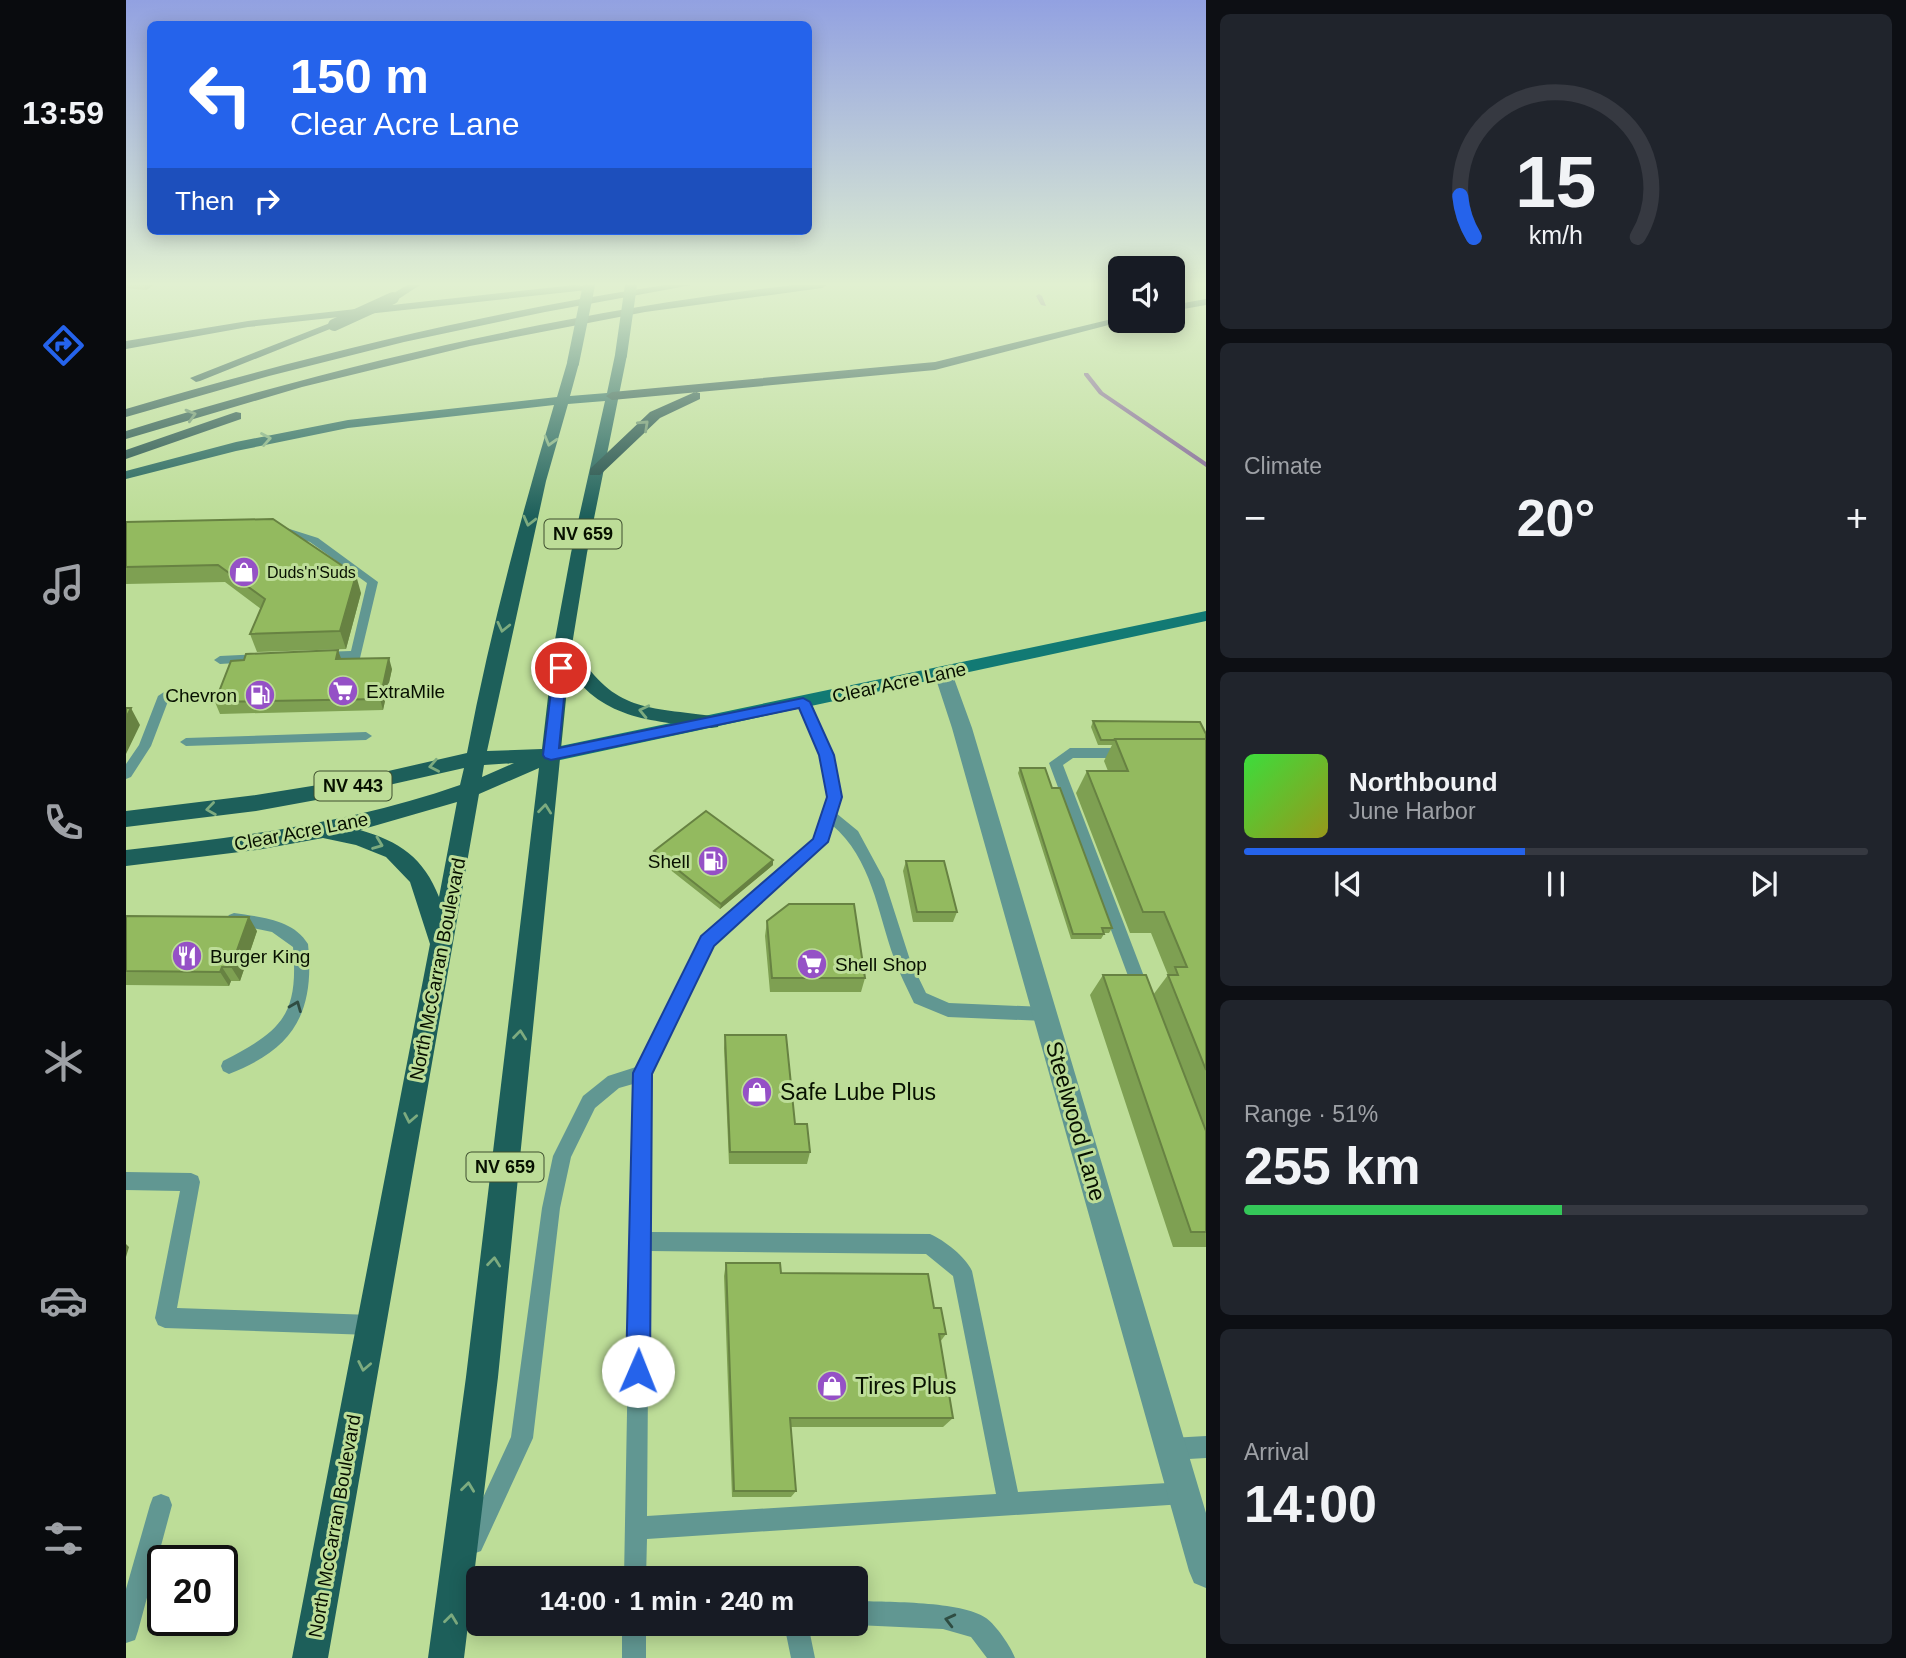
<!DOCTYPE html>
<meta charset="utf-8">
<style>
:root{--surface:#171b24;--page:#20242c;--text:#f1f3f6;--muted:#9ea1a6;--line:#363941;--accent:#2563eb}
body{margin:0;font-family:Helvetica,sans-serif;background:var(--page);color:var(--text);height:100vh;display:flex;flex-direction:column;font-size:26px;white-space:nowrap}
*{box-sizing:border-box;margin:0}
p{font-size:23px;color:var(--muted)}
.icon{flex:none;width:38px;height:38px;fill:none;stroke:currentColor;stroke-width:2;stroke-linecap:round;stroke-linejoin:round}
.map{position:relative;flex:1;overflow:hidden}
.details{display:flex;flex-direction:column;gap:14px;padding:14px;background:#0d0f14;width:700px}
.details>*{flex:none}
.hud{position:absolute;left:21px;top:21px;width:665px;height:214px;border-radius:10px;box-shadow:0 4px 18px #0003;background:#2563eb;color:#fff;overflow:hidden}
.fabs{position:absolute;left:982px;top:256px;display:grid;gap:14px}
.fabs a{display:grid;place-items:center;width:77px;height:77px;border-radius:10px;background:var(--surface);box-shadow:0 4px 18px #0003;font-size:35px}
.speed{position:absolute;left:21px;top:1545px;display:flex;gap:14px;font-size:35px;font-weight:700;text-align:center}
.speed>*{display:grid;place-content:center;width:91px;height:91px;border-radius:50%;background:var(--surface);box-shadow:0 4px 18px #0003;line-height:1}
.speed .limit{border:4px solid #111;border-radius:10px;background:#fff;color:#111}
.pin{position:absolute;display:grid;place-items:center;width:60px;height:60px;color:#fff;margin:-30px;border:4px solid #fff;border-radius:50%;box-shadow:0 2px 7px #0007}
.me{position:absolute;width:77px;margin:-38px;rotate:1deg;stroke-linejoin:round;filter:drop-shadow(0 0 5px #0008)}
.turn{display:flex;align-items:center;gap:24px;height:147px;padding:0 28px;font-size:32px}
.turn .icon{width:91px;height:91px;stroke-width:2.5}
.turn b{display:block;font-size:49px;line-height:60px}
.then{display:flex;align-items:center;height:66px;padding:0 28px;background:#0003;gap:14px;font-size:26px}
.big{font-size:52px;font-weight:600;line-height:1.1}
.details .tile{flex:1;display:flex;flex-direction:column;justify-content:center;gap:10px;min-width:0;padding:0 24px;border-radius:10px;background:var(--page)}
.details .dial{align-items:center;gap:0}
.dial svg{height:182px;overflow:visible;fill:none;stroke:var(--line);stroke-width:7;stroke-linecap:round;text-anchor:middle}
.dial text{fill:var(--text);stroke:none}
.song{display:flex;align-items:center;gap:21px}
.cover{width:84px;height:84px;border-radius:10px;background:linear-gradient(135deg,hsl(120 70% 55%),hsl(60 70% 35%))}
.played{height:7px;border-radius:4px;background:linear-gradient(90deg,var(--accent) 45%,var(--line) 45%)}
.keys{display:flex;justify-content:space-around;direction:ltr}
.heat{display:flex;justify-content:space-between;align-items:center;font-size:38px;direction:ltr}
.charge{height:10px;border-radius:5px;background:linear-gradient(90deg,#34c759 51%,var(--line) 0)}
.trip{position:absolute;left:340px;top:1566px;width:402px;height:70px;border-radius:10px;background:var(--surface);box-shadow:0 4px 18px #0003;font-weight:600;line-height:70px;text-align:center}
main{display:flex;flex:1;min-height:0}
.menu{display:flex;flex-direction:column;width:126px;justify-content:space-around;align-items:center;background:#090b0e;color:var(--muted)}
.menu .icon{width:49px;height:49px}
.menu .current{color:var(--accent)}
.menu b{font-size:32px;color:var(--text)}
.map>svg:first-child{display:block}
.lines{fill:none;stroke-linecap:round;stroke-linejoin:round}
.stream{fill:#7f6196;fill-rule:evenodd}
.lane{fill:#619792;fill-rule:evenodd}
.street{fill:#619792;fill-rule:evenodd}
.secondary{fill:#127a74;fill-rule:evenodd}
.primary{fill:#1d5f5a;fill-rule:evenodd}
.highway{fill:#194845;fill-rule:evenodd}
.primary-bridge{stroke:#1d5f5a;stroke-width:12}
.highway-bridge{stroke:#194845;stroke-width:12}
.wall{fill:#7ea052}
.shaded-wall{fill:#678242}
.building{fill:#93ba5f;stroke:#678242;stroke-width:2}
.oneway{stroke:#638b6a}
.oneway2{stroke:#7dab7f}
.oneway3{stroke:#2f4d42}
.route{fill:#2563eb;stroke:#184099;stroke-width:2}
.labels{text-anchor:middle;stroke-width:6;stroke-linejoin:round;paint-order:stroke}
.far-poi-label{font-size:16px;fill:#071000;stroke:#bddd98;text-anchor:start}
.shield{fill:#bddd98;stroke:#3e4e2e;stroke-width:2}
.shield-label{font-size:18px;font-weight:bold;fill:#071000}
.street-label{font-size:19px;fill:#071000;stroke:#bddd98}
.poi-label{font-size:19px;fill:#071000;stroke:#bddd98;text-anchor:start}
.near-poi-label{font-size:23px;fill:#071000;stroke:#bddd98;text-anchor:start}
.near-street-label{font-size:23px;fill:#071000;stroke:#bddd98}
</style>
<main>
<nav class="menu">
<b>13:59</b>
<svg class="icon current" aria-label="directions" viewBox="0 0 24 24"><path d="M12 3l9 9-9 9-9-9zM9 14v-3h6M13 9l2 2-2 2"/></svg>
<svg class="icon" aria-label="music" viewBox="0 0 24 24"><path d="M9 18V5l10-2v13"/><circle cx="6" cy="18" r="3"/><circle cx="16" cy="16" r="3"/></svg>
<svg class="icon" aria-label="phone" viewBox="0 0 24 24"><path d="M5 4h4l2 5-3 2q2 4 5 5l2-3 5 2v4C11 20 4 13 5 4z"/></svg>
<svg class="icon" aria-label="climate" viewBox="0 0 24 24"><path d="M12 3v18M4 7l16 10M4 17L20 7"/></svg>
<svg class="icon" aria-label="car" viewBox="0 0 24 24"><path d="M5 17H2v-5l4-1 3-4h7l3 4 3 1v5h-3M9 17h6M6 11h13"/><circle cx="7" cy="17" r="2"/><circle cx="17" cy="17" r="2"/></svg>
<svg class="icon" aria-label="filters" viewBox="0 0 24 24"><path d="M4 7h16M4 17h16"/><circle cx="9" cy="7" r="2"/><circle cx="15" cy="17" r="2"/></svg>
</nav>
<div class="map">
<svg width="1080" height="1658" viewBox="0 0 1080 1658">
<rect width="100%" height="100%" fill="#bddd98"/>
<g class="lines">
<path class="stream" d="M 913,294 L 916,296 L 920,306 L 915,305 L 910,296 Z
M 958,373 L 962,373 L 977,392 L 1080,462 L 1080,467 L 973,394 L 958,375 Z"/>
<path class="lane" d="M 151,525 L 192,538 L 252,582 L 234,658 L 195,660 L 189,656 L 195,652 L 225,651 L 241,583 L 184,542 L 147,530 L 147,526 Z
M 136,654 L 142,658 L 140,661 L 94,664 L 88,660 L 94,656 Z
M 38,692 L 44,696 L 25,746 L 5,777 L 0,779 L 0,764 L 13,745 L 32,696 Z
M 677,698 L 683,702 L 707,755 L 716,797 L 710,813 L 732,831 L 758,879 L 784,960 L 800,993 L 823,1003 L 919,1007 L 925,1009 L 927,1014 L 925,1019 L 919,1021 L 822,1017 L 788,1003 C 781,988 773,973 768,958 C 751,911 746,859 706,825 L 698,846 L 587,945 L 525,1073 L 523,1232 L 804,1234 C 818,1240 840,1257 846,1271 L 892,1492 L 1058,1482 L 1066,1485 L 1069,1493 L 1066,1501 L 1058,1504 L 521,1539 L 520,1578 L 498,1578 L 507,1084 L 493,1088 L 469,1108 L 445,1157 L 434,1208 L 407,1438 L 355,1551 L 347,1554 L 339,1551 L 336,1543 L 385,1437 L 416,1208 L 427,1156 L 457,1096 L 482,1076 L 510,1067 L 576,936 L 687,839 L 702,797 L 693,755 L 671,702 ZM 523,1251 L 800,1254 L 827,1276 L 870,1494 L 521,1516 Z
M 240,732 L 246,736 L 240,740 L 60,746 L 54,742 L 60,738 Z
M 944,748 L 998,748 L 1005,753 L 998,758 L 947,758 L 937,765 L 1024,992 L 1022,997 L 1016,999 L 1010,997 L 1008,992 L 923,763 Z
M 108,913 C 134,917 167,919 182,944 C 189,1012 168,1049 103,1074 L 97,1071 L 95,1066 L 97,1061 C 155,1031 173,1016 167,947 L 146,932 L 103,923 L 100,919 L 103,915 Z
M 0,1172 L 65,1173 L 72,1176 L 74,1182 L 51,1308 L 245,1315 L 252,1318 L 255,1325 L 252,1332 L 245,1335 L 39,1328 L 32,1325 L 29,1318 L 54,1191 L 0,1190 Z
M 1080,1436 L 1080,1458 L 1045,1460 L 1037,1457 L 1034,1449 L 1037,1441 L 1045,1438 Z
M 35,1494 L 43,1497 L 46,1505 L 12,1631 L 9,1640 L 0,1643 L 0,1589 L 24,1505 L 27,1497 Z
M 730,1601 C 761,1602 836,1601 860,1618 C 870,1625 885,1647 889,1658 L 861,1658 L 845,1637 L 817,1629 L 730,1625 L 728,1624 L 730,1624 Z
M 496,1624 L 520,1624 L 520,1658 L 496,1658 Z
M 658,1624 L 682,1624 L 689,1658 L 665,1658 Z"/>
<path class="street" d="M 817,667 L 826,673 L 846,728 L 1080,1513 L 1080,1588 L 1068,1583 L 1063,1571 L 826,728 L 808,673 Z"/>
<path class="secondary" d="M 1080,611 L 1080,621 L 425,762 L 418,760 L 415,755 L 418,750 L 425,748 Z"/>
<path class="primary" d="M 495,351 L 501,355 L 461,553 L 446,645 C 488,711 513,706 585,716 L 592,717 L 594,722 L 592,727 L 585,728 C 530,721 477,721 443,669 L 372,1377 L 338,1658 L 302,1658 L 340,1377 L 413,768 L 353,794 L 202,1658 L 166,1658 L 304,944 L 284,882 L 260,857 L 230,845 L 197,838 L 131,850 L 0,866 L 0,850 C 113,837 226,823 334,785 L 338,768 L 223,794 L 130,811 L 0,827 L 0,811 L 130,795 L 223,780 L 341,753 C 363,636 394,520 428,405 L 222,428 L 110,451 L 0,479 L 0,471 L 110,442 L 222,420 L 431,397 L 441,363 L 447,359 L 453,363 L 444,396 L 481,393 L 489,355 ZM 479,401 L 445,553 L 428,645 L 416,749 L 361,751 L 420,481 L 442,404 ZM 388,763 L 356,777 L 358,765 ZM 331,802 L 313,897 C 298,858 273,841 234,830 Z"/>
<path class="highway" d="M 281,285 L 294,285 L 271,300 L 263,300 L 263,296 Z
M 448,285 L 466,287 L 461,290 L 122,327 L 0,349 L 0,341 L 122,321 Z
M 539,285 L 566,285 L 419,312 L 278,342 L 143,376 L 0,417 L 0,409 C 177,357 356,313 539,285 Z
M 667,285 L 701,285 L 696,288 L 519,312 L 344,346 L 176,387 L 0,439 L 0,431 C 219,363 440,312 667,285 Z
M 1080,299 L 1080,305 L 1046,311 L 1046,305 Z
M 994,317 L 994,320 L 1002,320 L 809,370 L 486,400 L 480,396 L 486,392 L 809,362 Z
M 204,323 L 214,325 L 74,381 L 70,382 L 64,378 Z
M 569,392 L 574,393 L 574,399 L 534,418 L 474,475 L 464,475 L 464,469 L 524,412 Z
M 110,412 L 115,413 L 115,419 L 0,459 L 0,450 Z"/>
<path class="primary-bridge" d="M 495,355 L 505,285
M 447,363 L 463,285"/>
<path class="highway-bridge" d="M 208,325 L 267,298"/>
</g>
<path class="wall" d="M 0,285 L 28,285 L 20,290 L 0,288 Z
M 0,522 L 235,593 L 220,649 L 131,652 L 124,634 L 135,609 L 99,582 L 0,584 Z
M 215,659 L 266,669 L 257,710 L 94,714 L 89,702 Z
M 967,721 L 1080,734 L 1080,1247 L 1047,1247 L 964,995 L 977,975 L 1027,995 L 1042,975 L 1025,933 L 1004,933 L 950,793 L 961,771 L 982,771 L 978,761 L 986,745 L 972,745 L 965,727 Z
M 894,768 L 926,788 L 986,928 L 983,933 L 977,933 L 978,934 L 975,939 L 945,939 L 892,773 Z
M 528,851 L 647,865 L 594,909 L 528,857 Z
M 780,861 L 831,912 L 827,922 L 787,922 L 777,871 Z
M 0,916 L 131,931 L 114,981 L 105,981 L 103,986 L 0,985 Z
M 641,921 L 739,978 L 735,992 L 644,992 L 639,936 Z
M 599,1035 L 669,1124 L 684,1152 L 681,1164 L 603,1164 L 598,1048 Z
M 600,1263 L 655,1273 L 808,1308 L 820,1334 L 814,1342 L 827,1418 L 817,1427 L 665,1427 L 670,1491 L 665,1497 L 606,1497 L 598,1276 Z"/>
<path class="shaded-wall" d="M 18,285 L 28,285 L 20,290 Z
M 230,575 L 235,593 L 220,649 L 214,631 Z
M 212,650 L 216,661 L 210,659 Z
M 263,658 L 266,669 L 257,710 L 254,699 Z
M 5,708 L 14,725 L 0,754 L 0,718 Z
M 647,860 L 647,865 L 594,909 L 595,904 Z
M 123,917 L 131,931 L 114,981 L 105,967 Z
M 96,967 L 105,981 L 103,986 L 94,972 Z
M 0,1244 L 3,1247 L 0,1257 Z"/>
<path class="building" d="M 147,519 L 230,575 L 214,631 L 124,634 L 139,599 L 92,565 L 0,567 L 0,522 Z
M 212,650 L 210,659 L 263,658 L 254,699 L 89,702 L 105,661 L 118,660 L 120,654 Z
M 0,708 L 5,708 L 0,718 Z
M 967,721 L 1074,722 L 1080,734 L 1080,739 L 989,739 L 989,740 L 975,740 Z
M 989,739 L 1080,739 L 1080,1070 L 1042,975 L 1052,975 L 1049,967 L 1061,967 L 1038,912 L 1017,912 L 961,771 L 1002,771 Z
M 894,768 L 919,768 L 926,788 L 934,788 L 986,928 L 976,928 L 978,934 L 947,934 Z
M 580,811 L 647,860 L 595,904 L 528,851 Z
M 780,861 L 818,861 L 831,912 L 791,912 Z
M 663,904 L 728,904 L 739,978 L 646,978 L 641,921 Z
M 0,916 L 123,917 L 105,967 L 96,967 L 94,972 L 0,971 Z
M 977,975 L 1020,975 L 1080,1131 L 1080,1232 L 1065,1232 Z
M 599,1035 L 660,1035 L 669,1124 L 681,1124 L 684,1152 L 604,1152 Z
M 600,1263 L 654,1263 L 655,1273 L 802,1274 L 808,1308 L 815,1308 L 820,1334 L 813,1334 L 827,1418 L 664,1418 L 670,1491 L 608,1491 Z"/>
<defs><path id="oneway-chevron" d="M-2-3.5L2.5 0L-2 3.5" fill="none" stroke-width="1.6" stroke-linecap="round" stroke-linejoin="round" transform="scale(1.75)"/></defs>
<g class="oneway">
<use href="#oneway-chevron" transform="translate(65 415) rotate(-16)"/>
<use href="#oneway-chevron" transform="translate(518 425) rotate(-43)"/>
</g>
<g class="oneway2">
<use href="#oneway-chevron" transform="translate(140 439) rotate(-10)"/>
<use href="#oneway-chevron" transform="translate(424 441) rotate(106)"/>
<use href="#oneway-chevron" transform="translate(403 521) rotate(104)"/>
<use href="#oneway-chevron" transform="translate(377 627) rotate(103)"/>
<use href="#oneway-chevron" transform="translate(518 711) rotate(-167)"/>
<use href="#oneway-chevron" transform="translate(308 766) rotate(169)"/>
<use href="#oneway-chevron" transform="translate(85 809) rotate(172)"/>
<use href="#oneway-chevron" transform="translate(419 809) rotate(-84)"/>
<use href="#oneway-chevron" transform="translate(252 844) rotate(21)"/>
<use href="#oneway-chevron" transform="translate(394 1035) rotate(-84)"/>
<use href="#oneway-chevron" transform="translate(284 1118) rotate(101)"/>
<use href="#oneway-chevron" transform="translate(368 1262) rotate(-84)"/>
<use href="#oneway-chevron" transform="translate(238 1366) rotate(101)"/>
<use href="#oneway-chevron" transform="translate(342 1487) rotate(-83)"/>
<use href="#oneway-chevron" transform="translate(325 1619) rotate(-83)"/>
</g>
<g class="oneway3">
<use href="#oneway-chevron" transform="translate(170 1006) rotate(-68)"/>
<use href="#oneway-chevron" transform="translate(824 1620) rotate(-166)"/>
</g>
<linearGradient id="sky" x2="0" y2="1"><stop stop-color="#92a1e1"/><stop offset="0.55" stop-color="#e1f0d1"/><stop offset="1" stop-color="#e1f0d1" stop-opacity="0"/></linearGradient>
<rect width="1080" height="517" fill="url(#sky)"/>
<path class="route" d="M 435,664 L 441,668 L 433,748 L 677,698 L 684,702 L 708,755 L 716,797 L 702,842 L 588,946 L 526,1074 L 524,1371 L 521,1380 L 512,1383 L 504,1380 L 500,1371 L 507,1073 L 575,936 L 687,839 L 701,797 L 693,755 L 673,708 L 425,760 L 419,758 L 417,755 L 428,668 Z"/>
<defs>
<g id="shop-disc" transform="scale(1.575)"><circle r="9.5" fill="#9551c6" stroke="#bddd98"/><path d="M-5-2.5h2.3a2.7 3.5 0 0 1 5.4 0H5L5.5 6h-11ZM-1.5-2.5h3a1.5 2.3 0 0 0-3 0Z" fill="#fff"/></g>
<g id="supermarket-disc" transform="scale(1.575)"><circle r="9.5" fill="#9551c6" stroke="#bddd98"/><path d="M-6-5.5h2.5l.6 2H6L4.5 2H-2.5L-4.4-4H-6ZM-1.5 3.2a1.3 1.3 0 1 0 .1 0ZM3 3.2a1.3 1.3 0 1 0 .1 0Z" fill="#fff"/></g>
<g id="fuel-disc" transform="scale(1.575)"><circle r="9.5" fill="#9551c6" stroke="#bddd98"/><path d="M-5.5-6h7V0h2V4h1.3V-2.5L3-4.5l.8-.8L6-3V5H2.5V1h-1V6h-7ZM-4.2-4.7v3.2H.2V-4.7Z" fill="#fff"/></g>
<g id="restaurant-disc" transform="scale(1.575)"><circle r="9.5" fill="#9551c6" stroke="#bddd98"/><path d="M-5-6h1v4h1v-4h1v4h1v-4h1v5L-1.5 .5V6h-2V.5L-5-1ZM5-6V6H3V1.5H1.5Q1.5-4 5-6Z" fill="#fff"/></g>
</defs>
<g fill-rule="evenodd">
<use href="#shop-disc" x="118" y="572"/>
<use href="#supermarket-disc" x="217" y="691"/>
<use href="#fuel-disc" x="134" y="695"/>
<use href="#fuel-disc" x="587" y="861"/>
<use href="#restaurant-disc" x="61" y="956"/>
<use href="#supermarket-disc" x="686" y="964"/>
<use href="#shop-disc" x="631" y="1092"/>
<use href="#shop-disc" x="706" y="1386"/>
</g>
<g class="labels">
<g class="far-poi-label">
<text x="141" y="578">Duds'n'Suds</text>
</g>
<g class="shield">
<rect x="418.5" y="519.5" width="77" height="29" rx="5"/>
<rect x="188.5" y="771.5" width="77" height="29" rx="5"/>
<rect x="340.5" y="1152.5" width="77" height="29" rx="5"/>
</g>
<g class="shield-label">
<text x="457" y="540">NV 659</text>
<text x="227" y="792">NV 443</text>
<text x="379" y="1173">NV 659</text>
</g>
<g class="street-label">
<text transform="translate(773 682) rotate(-12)" y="7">Clear Acre Lane</text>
<text transform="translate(175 831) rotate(-11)" y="7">Clear Acre Lane</text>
<text transform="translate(311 969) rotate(-79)" y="7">North McCarran Boulevard</text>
<text transform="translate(208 1526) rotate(-80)" y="7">North McCarran Boulevard</text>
</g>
<g class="poi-label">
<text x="240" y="698">ExtraMile</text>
<text x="111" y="702" text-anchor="end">Chevron</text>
<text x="564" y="868" text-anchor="end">Shell</text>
<text x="84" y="963">Burger King</text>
<text x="709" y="971">Shell Shop</text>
</g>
<g class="near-poi-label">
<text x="654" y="1100">Safe Lube Plus</text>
<text x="729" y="1394">Tires Plus</text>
</g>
<g class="near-street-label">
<text transform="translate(950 1121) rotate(74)" y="8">Steelwood Lane</text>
</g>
</g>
</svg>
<div class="fabs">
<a><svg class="icon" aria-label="sound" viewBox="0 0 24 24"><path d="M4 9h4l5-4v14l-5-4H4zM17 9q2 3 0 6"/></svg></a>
</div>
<div class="speed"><div class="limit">20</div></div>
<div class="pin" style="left:435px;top:668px;background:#d93025"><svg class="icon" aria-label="arrive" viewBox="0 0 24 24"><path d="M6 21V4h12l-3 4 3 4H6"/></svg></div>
<svg class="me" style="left:512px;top:1371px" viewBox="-20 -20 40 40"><circle r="19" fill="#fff"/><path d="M0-13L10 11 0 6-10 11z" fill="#2563eb"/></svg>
<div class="trip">14:00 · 1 min · 240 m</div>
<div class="hud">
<div class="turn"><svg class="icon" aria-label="left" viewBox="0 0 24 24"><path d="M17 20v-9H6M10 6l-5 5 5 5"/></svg><div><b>150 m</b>Clear Acre Lane</div></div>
<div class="then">Then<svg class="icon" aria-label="right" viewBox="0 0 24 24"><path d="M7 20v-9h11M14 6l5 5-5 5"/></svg></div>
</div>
</div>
<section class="details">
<div class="tile dial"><svg viewBox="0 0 100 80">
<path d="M14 69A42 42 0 1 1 86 69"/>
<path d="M14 69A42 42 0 0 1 8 51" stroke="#2563eb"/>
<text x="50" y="56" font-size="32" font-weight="700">15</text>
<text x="50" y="72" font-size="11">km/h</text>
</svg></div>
<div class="tile"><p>Climate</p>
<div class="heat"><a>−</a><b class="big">20°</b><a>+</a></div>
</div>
<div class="tile">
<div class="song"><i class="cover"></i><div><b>Northbound</b><p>June Harbor</p></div></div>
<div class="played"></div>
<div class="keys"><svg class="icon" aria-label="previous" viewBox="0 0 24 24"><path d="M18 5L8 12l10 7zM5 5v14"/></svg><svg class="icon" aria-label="pause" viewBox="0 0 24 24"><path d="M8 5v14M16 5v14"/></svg><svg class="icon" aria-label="next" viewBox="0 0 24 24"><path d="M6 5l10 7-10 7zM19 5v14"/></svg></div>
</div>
<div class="tile"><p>Range · 51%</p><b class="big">255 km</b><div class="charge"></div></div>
<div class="tile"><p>Arrival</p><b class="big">14:00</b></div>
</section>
</main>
